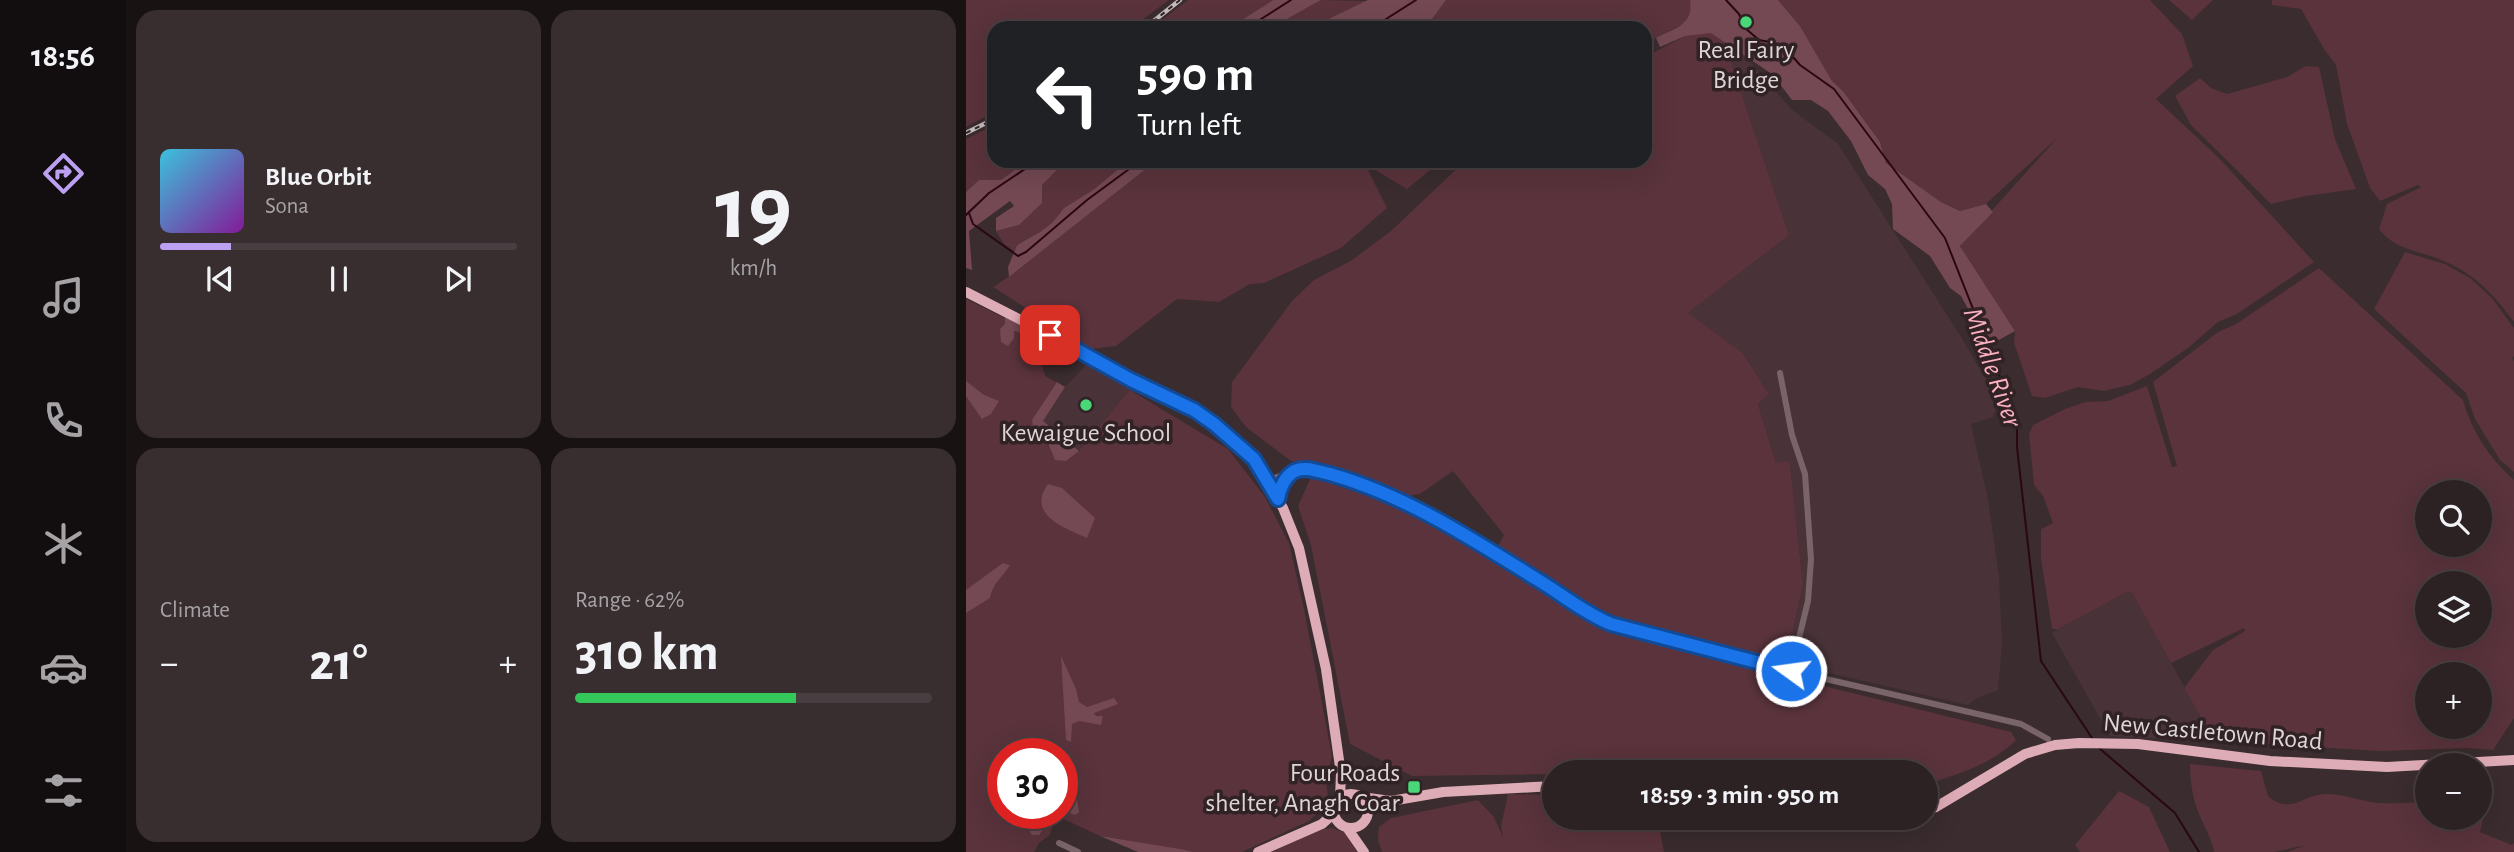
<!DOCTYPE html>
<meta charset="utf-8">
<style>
:root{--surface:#2c2123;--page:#382e30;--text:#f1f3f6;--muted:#a6a3a6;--line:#483e41;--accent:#bca0f2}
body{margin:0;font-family:"Alegreya Sans",sans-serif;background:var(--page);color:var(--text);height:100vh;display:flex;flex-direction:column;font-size:26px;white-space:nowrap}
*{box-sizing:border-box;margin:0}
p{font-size:23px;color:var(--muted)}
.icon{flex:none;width:38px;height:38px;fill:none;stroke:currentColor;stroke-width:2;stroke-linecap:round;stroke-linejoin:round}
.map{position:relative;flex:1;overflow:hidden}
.side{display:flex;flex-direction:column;gap:10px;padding:10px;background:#181213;width:840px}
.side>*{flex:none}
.top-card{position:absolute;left:21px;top:21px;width:665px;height:147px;border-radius:21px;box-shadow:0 7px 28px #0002,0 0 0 2px var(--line);background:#202124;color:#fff;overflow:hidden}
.controls{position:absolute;left:1449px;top:480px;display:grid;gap:14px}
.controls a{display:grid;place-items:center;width:77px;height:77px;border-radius:50%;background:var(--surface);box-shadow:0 7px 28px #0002,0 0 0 2px var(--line);font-size:35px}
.speed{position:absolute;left:21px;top:738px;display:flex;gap:14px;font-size:35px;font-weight:700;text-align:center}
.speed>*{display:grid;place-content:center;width:91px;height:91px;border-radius:50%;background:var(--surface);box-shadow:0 7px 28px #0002,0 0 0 2px var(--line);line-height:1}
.speed .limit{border:10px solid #d22;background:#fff;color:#111}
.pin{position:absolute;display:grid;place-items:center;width:60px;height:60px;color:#fff;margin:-30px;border-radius:14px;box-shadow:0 4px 10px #0006}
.me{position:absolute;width:77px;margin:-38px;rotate:284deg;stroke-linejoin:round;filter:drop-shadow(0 0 5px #0008)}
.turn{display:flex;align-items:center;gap:24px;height:147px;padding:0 35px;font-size:32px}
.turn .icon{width:91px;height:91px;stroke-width:2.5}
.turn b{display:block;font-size:49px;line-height:60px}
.big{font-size:52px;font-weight:700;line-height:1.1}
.side .widget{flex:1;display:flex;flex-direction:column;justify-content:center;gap:10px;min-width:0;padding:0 24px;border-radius:21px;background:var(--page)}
.side .dial{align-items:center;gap:0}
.dial b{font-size:91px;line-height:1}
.song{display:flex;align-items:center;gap:21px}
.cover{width:84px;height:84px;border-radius:10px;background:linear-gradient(135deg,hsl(190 70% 55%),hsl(290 70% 35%))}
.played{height:7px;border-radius:4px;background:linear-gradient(90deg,var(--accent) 20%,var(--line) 20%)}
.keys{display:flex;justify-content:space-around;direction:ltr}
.heat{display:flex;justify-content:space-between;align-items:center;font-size:38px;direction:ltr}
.charge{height:10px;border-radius:5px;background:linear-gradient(90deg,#34c759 62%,var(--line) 0)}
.side .tiles{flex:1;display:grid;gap:10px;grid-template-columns:repeat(2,1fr)}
.trip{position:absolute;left:576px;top:760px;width:396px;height:70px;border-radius:35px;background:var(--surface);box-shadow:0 7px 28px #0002,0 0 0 2px var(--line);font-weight:700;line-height:70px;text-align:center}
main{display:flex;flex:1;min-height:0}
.tabs{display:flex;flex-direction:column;width:126px;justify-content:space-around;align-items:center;background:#120d0e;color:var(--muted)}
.tabs .icon{width:49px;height:49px}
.tabs .selected{color:var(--accent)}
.tabs b{font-size:32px;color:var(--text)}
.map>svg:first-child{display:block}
.built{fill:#493338}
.green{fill:#5a333c;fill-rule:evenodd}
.forest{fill:#744953}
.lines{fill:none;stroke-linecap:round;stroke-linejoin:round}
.stream{stroke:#2a0712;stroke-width:2}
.street{stroke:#796569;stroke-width:6}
.highway{stroke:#deacb6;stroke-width:10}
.rail-casing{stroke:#c5bbbc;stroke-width:4.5}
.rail{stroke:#302225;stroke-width:2;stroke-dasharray:5;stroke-linecap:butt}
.route-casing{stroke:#114b97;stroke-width:18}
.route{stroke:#1a73e8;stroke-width:12}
.poi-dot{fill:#49d778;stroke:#302225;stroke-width:2.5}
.labels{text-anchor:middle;stroke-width:7;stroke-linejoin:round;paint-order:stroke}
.poi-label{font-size:26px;fill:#ded5d6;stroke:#302225}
.street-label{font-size:26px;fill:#ded5d6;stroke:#302225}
.water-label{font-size:28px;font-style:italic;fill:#fcb0c0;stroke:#302225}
</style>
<main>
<nav class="tabs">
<b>18:56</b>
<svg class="icon selected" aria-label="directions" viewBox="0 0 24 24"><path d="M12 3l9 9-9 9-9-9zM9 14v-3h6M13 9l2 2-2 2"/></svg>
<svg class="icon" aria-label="music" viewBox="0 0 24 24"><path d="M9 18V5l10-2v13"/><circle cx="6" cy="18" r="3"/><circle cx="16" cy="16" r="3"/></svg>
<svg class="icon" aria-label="phone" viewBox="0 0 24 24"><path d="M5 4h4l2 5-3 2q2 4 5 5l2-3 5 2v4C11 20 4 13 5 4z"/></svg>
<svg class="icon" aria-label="climate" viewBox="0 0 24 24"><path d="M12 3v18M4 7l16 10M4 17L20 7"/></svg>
<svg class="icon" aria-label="car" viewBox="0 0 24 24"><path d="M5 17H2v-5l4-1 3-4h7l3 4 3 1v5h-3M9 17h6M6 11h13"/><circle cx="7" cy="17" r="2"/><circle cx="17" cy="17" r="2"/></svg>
<svg class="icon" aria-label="filters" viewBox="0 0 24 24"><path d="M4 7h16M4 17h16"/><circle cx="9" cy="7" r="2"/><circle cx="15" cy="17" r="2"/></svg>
</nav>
<section class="side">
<div class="tiles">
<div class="widget">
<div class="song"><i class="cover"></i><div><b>Blue Orbit</b><p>Sona</p></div></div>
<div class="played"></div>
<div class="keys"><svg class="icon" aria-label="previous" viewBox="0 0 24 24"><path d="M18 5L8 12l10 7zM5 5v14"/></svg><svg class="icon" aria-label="pause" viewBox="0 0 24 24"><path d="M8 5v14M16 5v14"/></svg><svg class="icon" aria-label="next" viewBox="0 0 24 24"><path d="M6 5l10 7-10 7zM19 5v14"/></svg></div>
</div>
<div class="widget dial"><b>19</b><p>km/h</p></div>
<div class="widget"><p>Climate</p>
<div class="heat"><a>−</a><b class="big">21°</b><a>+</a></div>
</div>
<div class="widget"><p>Range · 62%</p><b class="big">310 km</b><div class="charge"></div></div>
</div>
</section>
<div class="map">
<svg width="1548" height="852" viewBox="0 0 1548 852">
<rect width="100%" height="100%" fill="#3a2c2f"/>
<path class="built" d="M 758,41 L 774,50 L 825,109 L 872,144 L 995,337 L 1033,402 L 1027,417 L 1005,424 L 1022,499 L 1033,577 L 1036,644 L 1032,690 L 1011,698 L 1002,705 L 820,663 L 837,585 L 824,464 L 810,463 L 792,404 L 803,394 L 776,352 L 722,313 L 823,235 Z
M 122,363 L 190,406 L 113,451 L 77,421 L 99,387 Z
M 1161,592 L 1166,593 L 1233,713 L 1243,741 L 1144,736 L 1086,633 Z"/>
<path class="green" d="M 0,0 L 203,0 L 165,28 L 28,28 L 28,112 L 0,127 Z
M 222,0 L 307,0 L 263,28 L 185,28 Z
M 355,0 L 402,1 L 344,28 L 299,28 L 311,20 L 321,19 Z
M 480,0 L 724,0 L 726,12 L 719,23 L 679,44 L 679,28 L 451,28 L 466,19 Z
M 812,0 L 1184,0 L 1216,34 L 1227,66 L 1190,99 L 1253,158 L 1348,262 L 1271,314 L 1252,322 L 1222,348 L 1184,374 L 1164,385 L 1138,391 L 1112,387 L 1079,398 L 1066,396 L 1048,343 L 1049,331 L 994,246 L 1091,138 L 1020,204 L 994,211 L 975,202 L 920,163 L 914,142 L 877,91 L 866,81 L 834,26 Z
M 1203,0 L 1247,0 L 1226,20 Z
M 1306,0 L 1548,0 L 1548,322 C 1529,296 1510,275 1480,262 C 1457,251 1429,251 1413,229 L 1421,204 L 1455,187 L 1452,185 L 1414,201 L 1404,188 L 1381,124 L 1370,65 L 1358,49 L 1335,9 L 1306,5 Z
M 745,32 L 758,41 L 823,235 L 722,313 L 776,352 L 803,394 L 792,404 L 810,463 L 821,461 L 824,464 L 837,585 L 820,663 L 647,620 L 624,610 L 571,573 L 530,550 L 538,535 L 487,471 L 454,494 L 442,496 L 325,461 L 280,427 L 265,407 L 266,382 L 326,301 L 348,280 L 386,260 L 425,231 L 499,161 L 679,161 L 679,57 L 719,36 Z
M 1340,66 L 1353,67 L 1369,139 L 1390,189 L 1340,196 L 1305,204 L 1225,125 L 1209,96 L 1234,78 L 1245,88 L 1261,94 L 1321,77 Z
M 28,125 L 28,161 L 61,161 L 35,180 L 13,180 L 0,192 L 0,139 Z
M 100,161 L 162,161 L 127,190 L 98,208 L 87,222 L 74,232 L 51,245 L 48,251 L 38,244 L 30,231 L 53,225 L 76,185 Z
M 190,161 L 475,161 L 441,189 L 399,164 L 421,208 L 375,248 L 298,283 L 284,284 L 253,302 L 211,299 L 150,346 L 124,349 L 27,287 L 48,273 Z
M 1439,252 L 1479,264 L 1504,278 L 1526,298 L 1548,328 L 1548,356 L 1546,358 L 1548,361 L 1548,472 L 1534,460 L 1509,419 L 1500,393 L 1408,309 Z
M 1353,268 L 1497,400 C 1506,432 1523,458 1548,480 L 1548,718 L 1527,750 L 1501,748 L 1415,751 L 1243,741 L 1233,713 L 1218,688 L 1247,650 L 1279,631 L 1278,628 L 1205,663 L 1166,593 L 1161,592 L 1091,630 L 1086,628 L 1075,559 L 1075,529 L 1087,523 L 1077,496 L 1068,485 L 1063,434 L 1067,425 L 1099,409 L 1119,402 L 1142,401 L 1181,386 L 1206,467 L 1211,466 L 1187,382 L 1252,332 L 1270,324 ZM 1461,492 L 1514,492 L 1514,544 L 1461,544 ZM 1461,583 L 1514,583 L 1514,635 L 1461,635 ZM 1461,674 L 1514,674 L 1514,726 L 1461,726 Z
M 0,299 L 67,332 L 79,376 L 99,387 L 77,421 L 113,451 L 164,390 L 262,449 L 299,497 L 323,543 L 338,609 L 366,756 L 360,781 L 362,797 L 356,809 L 343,821 L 276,852 L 227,852 L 134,836 L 89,815 L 84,835 L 73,843 L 68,852 L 0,852 ZM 37,754 L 96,754 L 96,814 L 37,814 Z
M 345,477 L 417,501 L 479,533 L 585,595 L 623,622 L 653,633 L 744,658 L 1045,732 L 1050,740 C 1025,765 992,774 959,785 L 959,772 L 588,772 L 588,774 L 446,776 L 384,744 L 345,545 L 332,506 Z
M 1224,764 L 1295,771 L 1302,796 C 1324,815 1335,796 1358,794 C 1373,793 1392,800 1406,802 C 1423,805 1444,802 1461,802 L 1461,817 L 1517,819 L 1514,832 L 1546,845 L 1548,843 L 1548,852 L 1321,852 L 1340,845 L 1309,852 L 1248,852 C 1245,836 1237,825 1231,809 C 1226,794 1224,779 1224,764 Z
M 1153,791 L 1183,807 L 1204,852 L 1114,852 L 1109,845 Z
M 542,794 L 588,795 L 588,817 L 691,817 L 698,852 L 416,852 L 412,840 L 413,827 L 425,818 L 512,800 L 528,817 L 537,837 L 535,826 Z
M 366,828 L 379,833 L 391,852 L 306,852 L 352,830 Z"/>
<path class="forest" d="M 307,0 L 355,0 L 321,19 L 311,20 L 299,28 L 263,28 Z
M 402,0 L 480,0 L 466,19 L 451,28 L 344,28 Z
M 724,0 L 812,0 L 834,26 L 866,81 L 877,91 L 914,142 L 920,163 L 975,202 L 994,211 L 1020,204 L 1027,212 L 994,246 L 1049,331 L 1022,346 L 995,296 L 984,288 L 964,256 L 927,229 L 926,204 L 919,189 L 902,175 L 885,141 L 862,111 L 845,100 L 826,100 L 806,74 L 745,33 L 719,36 L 694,47 L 690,38 C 709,28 728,25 724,0 Z
M 61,161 L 100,161 L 76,185 L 76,203 L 53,225 L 30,231 L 30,218 L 48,206 L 44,201 L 3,231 L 6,270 L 0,268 L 0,192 L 13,180 L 35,180 Z
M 162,161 L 190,161 L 43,277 L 42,267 L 51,245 L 74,232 L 87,222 L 98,208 L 127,190 Z
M 39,317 L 67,332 L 70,339 L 59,339 L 53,332 L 48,331 L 48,338 L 42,346 L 35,342 L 34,329 L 39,324 Z
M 0,381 L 18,395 L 33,401 L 25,414 L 16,419 L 0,396 Z
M 91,382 L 99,387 L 77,421 L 113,451 L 100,461 L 89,460 L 80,438 L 68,433 L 66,420 Z
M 82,484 L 96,488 L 129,518 L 121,538 C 99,528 60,515 82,484 Z
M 37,563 L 44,565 C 37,577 26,584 24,598 L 0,613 L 0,590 Z
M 95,656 L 110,689 L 113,702 L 121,707 L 148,698 L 152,704 L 128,713 L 130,716 L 137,716 L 135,725 L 113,721 L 106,724 L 105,742 L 100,740 Z
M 105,778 L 108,782 L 113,812 L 109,815 L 96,810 L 96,787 Z
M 65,814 L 83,814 L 82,822 L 73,835 L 66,835 L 64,832 Z
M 134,836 L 214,849 L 227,852 L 172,852 Z"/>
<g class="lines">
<path class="stream" d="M 760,0 L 773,14 L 779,28 L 793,40 L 809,43 L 820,49 L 834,65 L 868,89 L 979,238 L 1051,420 L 1051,447 L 1075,661 L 1126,738
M 281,28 L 325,0
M 406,28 L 450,0
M 3,213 L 7,224 L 52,256 L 60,252 L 121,200 L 174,161
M 0,215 L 23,193 L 71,161
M 1133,748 L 1209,813 L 1233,852"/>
<path class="street" d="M 814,373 L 826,435 L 839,474 L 845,559 L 842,601 L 825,671
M 302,480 L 335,469 L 347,470 L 406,486 L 493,532 L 576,582 L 623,615 L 645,624 L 825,671 L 1055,724 L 1082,739
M 312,499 L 316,484 L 327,472
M 93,843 L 112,852"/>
<path class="highway" d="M 0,292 L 102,344 L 165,380 L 228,410 L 265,437 L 288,459 L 317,508 L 333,548 L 360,669 L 375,774 L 374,798
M368 811a17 17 0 1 1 34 0a17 17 0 1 1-34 0Z
M 395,797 L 425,801 L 477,792 L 588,786
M 959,811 L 970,807 L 1059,754 L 1089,745 L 1113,743 L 1172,744 L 1304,761 L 1421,767 L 1548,760
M 824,817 C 861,821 904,828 941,817
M 382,829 L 398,852
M 292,852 L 356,824 L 368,813"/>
<g class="rail-casing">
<path id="rail" d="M 179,28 L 214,0
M 0,133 L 28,119"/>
</g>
<use href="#rail" class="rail"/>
</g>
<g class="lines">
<g class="route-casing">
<path id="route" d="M 84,335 L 165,380 L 228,410 L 248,424 L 288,459 L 312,499 C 314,488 318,478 327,472 C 337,465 353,472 364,474 C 441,496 504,538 572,580 C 597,595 618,613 645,624 L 825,671"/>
</g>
<use href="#route" class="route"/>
</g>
<g class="poi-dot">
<circle cx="780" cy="22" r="7"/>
<circle cx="120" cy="405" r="7"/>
<rect x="441" y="780" width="14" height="14" rx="3.5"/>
</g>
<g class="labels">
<g class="poi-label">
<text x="780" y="58">Real Fairy<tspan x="780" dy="30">Bridge</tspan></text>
<text x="120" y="441">Kewaigue School</text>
<text x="434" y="781" text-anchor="end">Four Roads<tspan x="434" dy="30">shelter, Anagh Coar</tspan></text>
</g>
<g class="street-label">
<text transform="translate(1247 731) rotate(5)" y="9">New Castletown Road</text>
</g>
<g class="water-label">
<text transform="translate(1028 367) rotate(70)" y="10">Middle River</text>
</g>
</g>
</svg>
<div class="controls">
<a><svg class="icon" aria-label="search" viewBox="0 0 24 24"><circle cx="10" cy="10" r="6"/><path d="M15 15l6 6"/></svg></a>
<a><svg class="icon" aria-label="layers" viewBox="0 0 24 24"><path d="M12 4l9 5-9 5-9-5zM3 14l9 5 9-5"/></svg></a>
<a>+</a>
<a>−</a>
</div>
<div class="speed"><div class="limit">30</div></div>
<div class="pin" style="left:84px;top:335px;background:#d93025"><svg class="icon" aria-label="arrive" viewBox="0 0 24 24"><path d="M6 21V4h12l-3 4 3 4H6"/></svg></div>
<svg class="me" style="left:825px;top:671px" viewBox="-20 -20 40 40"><circle r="17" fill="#1a73e8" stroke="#fff" stroke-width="3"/><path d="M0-11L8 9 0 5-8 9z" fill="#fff"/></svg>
<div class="trip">18:59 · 3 min · 950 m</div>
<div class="top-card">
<div class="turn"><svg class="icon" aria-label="left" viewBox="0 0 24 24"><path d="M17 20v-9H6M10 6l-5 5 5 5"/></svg><div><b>590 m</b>Turn left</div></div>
</div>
</div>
</main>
